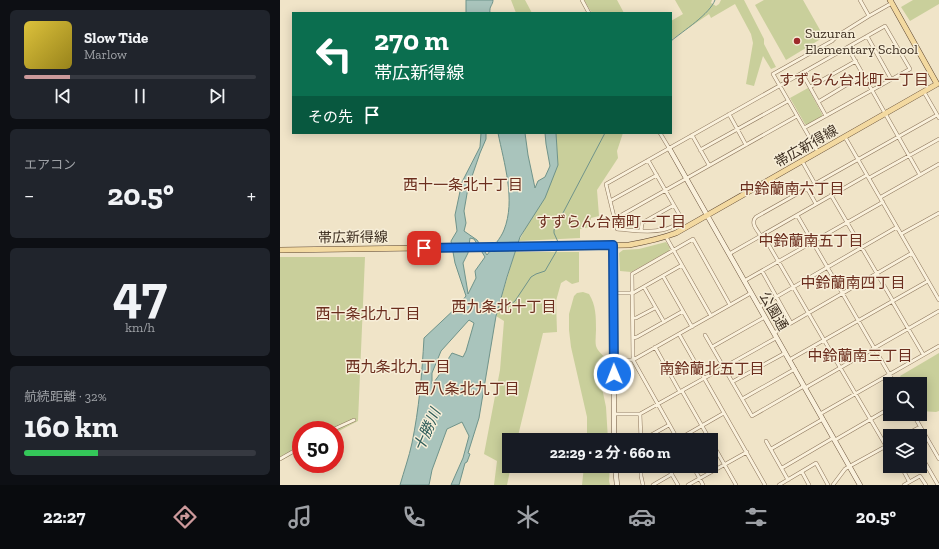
<!DOCTYPE html>
<html lang="ja">
<meta charset="utf-8">
<style>
:root{--surface:#171b24;--page:#20242c;--text:#f1f3f6;--muted:#9ea1a6;--line:#363941;--accent:#cc999b}
body{margin:0;font-family:"Zilla Slab","Noto Sans JP",serif;background:var(--page);color:var(--text);height:100vh;display:flex;flex-direction:column;font-size:15px;white-space:nowrap}
*{box-sizing:border-box;margin:0}
p{font-size:13px;color:var(--muted)}
.icon{flex:none;width:22px;height:22px;fill:none;stroke:currentColor;stroke-width:2;stroke-linecap:round;stroke-linejoin:round}
.map{position:relative;flex:1;overflow:hidden}
.drawer{display:flex;flex-direction:column;gap:10px;padding:10px;background:#0d0f14;width:280px}
.drawer>*{flex:none}
.top-card{position:absolute;left:12px;top:12px;width:380px;height:122px;border-radius:0px;box-shadow:0 2px 10px #0003;background:#0b6e4f;color:#fff;overflow:hidden}
.buttons{position:absolute;left:603px;top:377px;display:grid;gap:8px}
.buttons a{display:grid;place-items:center;width:44px;height:44px;border-radius:0px;background:var(--surface);box-shadow:0 2px 10px #0003;font-size:20px}
.speed{position:absolute;left:12px;top:421px;display:flex;gap:8px;font-size:20px;font-weight:700;text-align:center}
.speed>*{display:grid;place-content:center;width:52px;height:52px;border-radius:50%;background:var(--surface);box-shadow:0 2px 10px #0003;line-height:1}
.speed .limit{border:6px solid #d22;background:#fff;color:#111}
.pin{position:absolute;display:grid;place-items:center;width:34px;height:34px;color:#fff;margin:-17px;border-radius:8px;box-shadow:0 2px 6px #0006}
.me{position:absolute;width:44px;margin:-22px;rotate:359deg;stroke-linejoin:round;filter:drop-shadow(0 0 3px #0008)}
.turn{display:flex;align-items:center;gap:14px;height:84px;padding:0 16px;font-size:18px}
.turn .icon{width:52px;height:52px;stroke-width:2.5}
.turn b{display:block;font-size:28px;line-height:34px}
.then{display:flex;align-items:center;height:38px;padding:0 16px;background:#0003;gap:8px;font-size:15px}
.big{font-size:30px;font-weight:700;line-height:1.1}
.drawer .card{flex:1;display:flex;flex-direction:column;justify-content:center;gap:6px;min-width:0;padding:0 14px;border-radius:6px;background:var(--page)}
.drawer .dial{align-items:center;gap:0}
.dial b{font-size:52px;line-height:1}
.song{display:flex;align-items:center;gap:12px}
.cover{width:48px;height:48px;border-radius:6px;background:linear-gradient(135deg,hsl(50 70% 55%),hsl(50 70% 35%))}
.played{height:4px;border-radius:2px;background:linear-gradient(90deg,var(--accent) 20%,var(--line) 20%)}
.keys{display:flex;justify-content:space-around;direction:ltr}
.heat{display:flex;justify-content:space-between;align-items:center;font-size:22px;direction:ltr}
.charge{height:6px;border-radius:3px;background:linear-gradient(90deg,#34c759 32%,var(--line) 0)}
.trip{position:absolute;left:222px;top:433px;width:216px;height:40px;border-radius:0px;background:var(--surface);box-shadow:0 2px 10px #0003;font-weight:700;line-height:40px;text-align:center}
.dock{display:flex;height:64px;justify-content:space-around;align-items:center;background:#090b0e;color:var(--muted)}
.dock .icon{width:28px;height:28px}
.dock .active{color:var(--accent)}
.dock b{font-size:18px;color:var(--text)}
main{display:flex;flex:1;min-height:0}
.map>svg:first-child{display:block}
.green{fill:#c9cf9b}
.water{fill:#a9c4bc;stroke:#6f938a;fill-rule:evenodd}
.lines{fill:none;stroke-linecap:round;stroke-linejoin:round}
.stream{stroke:#6f938a;stroke-width:1}
.street-casing{stroke:#8d765c;stroke-width:4}
.secondary-casing{stroke:#6f573f;stroke-width:5.5}
.primary-casing{stroke:#5b4430;stroke-width:6}
.street{stroke:#faf1dc;stroke-width:3}
.secondary{stroke:#faf1dc;stroke-width:4.5}
.primary{stroke:#f3d9a0;stroke-width:5}
.route-casing{stroke:#114b97;stroke-width:10}
.route{stroke:#1a73e8;stroke-width:7}
.poi-dot{fill:#9e2a2b;stroke:#f7eed8;stroke-width:1.5}
.labels{text-anchor:middle;stroke-width:3;stroke-linejoin:round;paint-order:stroke}
.poi-label{font-size:14px;fill:#3d2e20;stroke:#f7eed8;text-anchor:start}
.street-label{font-size:14px;fill:#3d2e20;stroke:#f7eed8}
.neighbourhood-label{font-size:15px;fill:#6b2e1e;stroke:#f7eed8}
.water-label{font-size:15px;font-style:italic;fill:#2f5d5a;stroke:#f7eed8}
</style>
<main>
<section class="drawer">
<div class="card">
<div class="song"><i class="cover"></i><div><b>Slow Tide</b><p>Marlow</p></div></div>
<div class="played"></div>
<div class="keys"><svg class="icon" aria-label="previous" viewBox="0 0 24 24"><path d="M18 5L8 12l10 7zM5 5v14"/></svg><svg class="icon" aria-label="pause" viewBox="0 0 24 24"><path d="M8 5v14M16 5v14"/></svg><svg class="icon" aria-label="next" viewBox="0 0 24 24"><path d="M6 5l10 7-10 7zM19 5v14"/></svg></div>
</div>
<div class="card"><p>エアコン</p>
<div class="heat"><a>−</a><b class="big">20.5°</b><a>+</a></div>
</div>
<div class="card dial"><b>47</b><p>km/h</p></div>
<div class="card"><p>航続距離 · 32%</p><b class="big">160 km</b><div class="charge"></div></div>
</section>
<div class="map">
<svg width="659" height="485" viewBox="0 0 659 485">
<rect width="100%" height="100%" fill="#f0e4c8"/>
<path class="green" d="M 231,0 L 245,0 L 252,13 L 236,13 Z
M 304,0 L 337,0 L 344,13 L 312,13 Z
M 395,0 L 432,0 L 431,3 L 436,6 L 439,4 L 441,0 L 464,0 L 484,39 L 484,44 L 496,67 L 491,69 L 483,56 L 474,86 L 466,84 L 473,43 L 471,34 L 455,4 L 431,18 L 429,14 L 391,40 L 391,35 L 392,34 L 391,31 L 391,21 L 403,14 Z
M 484,0 L 523,0 L 544,37 L 506,60 L 475,5 Z
M 633,0 L 659,0 L 659,4 L 630,21 L 621,7 Z
M 528,88 L 542,114 L 542,117 L 527,125 L 525,124 L 510,98 Z
M 276,133 L 343,133 L 337,151 L 338,158 L 317,190 L 319,216 L 311,218 L 310,227 L 300,229 L 300,238 L 239,241 L 278,165 Z
M 386,242 L 390,248 L 389,251 L 351,272 L 340,271 L 339,253 L 343,250 L 359,249 Z
M 235,252 L 299,252 L 299,282 L 292,284 L 286,280 L 281,283 L 276,301 L 277,332 L 263,333 L 237,440 L 229,440 L 229,466 L 231,466 L 227,485 L 214,485 L 217,461 L 204,454 L 220,370 L 224,321 L 216,316 Z
M 0,257 L 85,257 L 78,421 L 55,433 L 55,430 L 21,430 L 21,450 L 0,461 Z
M 303,292 L 309,294 C 316,305 316,317 316,330 C 316,335 315,341 316,346 C 318,352 324,356 328,360 L 330,375 L 321,383 L 326,407 L 328,440 L 307,440 L 307,417 L 291,347 L 289,330 L 289,314 L 294,296 L 297,293 Z
M 659,353 L 659,411 L 656,412 L 641,411 L 640,409 L 640,384 L 625,384 L 620,376 Z
M 304,466 L 330,466 L 329,481 L 330,485 L 302,485 Z"/>
<path class="water" d="M 186,0 L 213,0 C 213,5 209,6 210,13 L 186,13 Z
M 201,133 L 206,133 L 206,139 L 200,153 L 188,188 L 184,211 L 186,223 L 184,231 L 197,240 L 207,255 C 212,248 221,238 224,230 C 236,200 224,163 218,133 L 245,133 L 248,155 L 255,188 L 258,181 L 265,177 L 270,166 L 266,144 L 265,133 L 276,133 L 278,165 L 265,198 L 240,237 L 227,277 L 216,316 L 199,418 L 188,453 L 190,454 L 187,462 L 185,463 L 179,485 L 171,485 L 183,458 L 189,436 L 182,422 L 167,429 L 152,470 L 149,485 L 120,485 C 124,471 129,457 132,443 C 139,409 142,374 144,338 L 178,306 L 186,296 L 175,263 L 171,241 L 177,231 L 175,215 L 182,182 L 200,147 ZM 190,238 L 194,239 L 205,257 L 195,271 L 196,278 L 188,294 L 187,287 L 183,263 L 188,253 ZM 189,320 L 194,323 L 186,351 L 183,357 L 172,353 C 165,363 161,375 152,384 L 152,373 L 161,351 Z"/>
<g class="lines">
<path class="stream" d="M 391,41 C 403,31 430,14 435,0
M 278,244 L 278,242 L 274,233 L 274,230 L 325,133
M 220,302 L 231,304 L 235,301 L 251,277 L 256,274 L 265,271 L 276,252 L 277,248"/>
<g class="street-casing">
<path id="street" d="M 302,0 L 309,13
M 580,0 L 589,16 L 612,3
M 587,36 L 611,79
M 568,48 L 640,175
M 522,73 L 546,116
M 530,87 L 576,61
M 644,92 L 659,118
M 538,102 L 583,75
M 449,114 L 466,145
M 380,133 L 389,148
M 412,135 L 429,165
M 565,137 L 659,300
M 420,150 L 508,101
M 538,152 L 493,74 L 552,41 L 557,36 L 589,16
M 368,160 L 403,221 C 396,225 389,229 382,230 C 367,233 351,230 337,229 L 326,184 L 605,26 L 630,69 L 524,128
M 522,161 L 535,184
M 589,178 L 659,139
M 527,188 L 536,204
M 551,195 L 613,301
M 601,197 L 659,164
M 330,201 L 377,175
M 517,215 L 615,384
M 334,218 L 338,217 L 517,116
M 361,231 L 362,223 L 394,205
M 621,234 L 659,213
M 483,235 L 544,340
M 481,236 C 477,230 470,223 476,217 L 657,115
M 386,237 L 431,316
M 449,254 L 587,175
M 482,271 L 511,323
M 383,276 L 412,327
M 464,281 L 603,202
M 364,287 L 384,322
M 334,293 L 353,293 L 402,265
M 612,301 L 643,354
M 479,307 L 617,227
M 353,318 L 356,318 L 375,308
M 494,333 L 632,253
M 399,334 L 485,485
M 425,335 L 472,416 L 524,386
M 353,338 L 357,337 L 403,311
M 544,340 L 606,446
M 375,347 L 400,392
M 432,347 L 485,317
M 334,360 L 353,360 L 471,293
M 509,360 L 648,281
M 452,382 L 505,353
M 525,388 L 659,311
M 402,391 L 430,440
M 462,399 L 515,369
M 334,414 L 360,414 L 496,338
M 360,414 L 361,440
M 540,414 L 659,346
M 633,414 L 659,459
M 52,430 L 74,420
M 623,436 L 640,427
M 360,440 L 364,439 L 389,425
M 397,440 L 444,413
M 398,440 L 353,360 L 352,274 L 413,239 L 450,305
M 555,440 L 610,408
M 431,441 L 456,485
M 486,441 L 508,480
M 491,449 L 543,419
M 640,454 L 658,485
M 0,459 L 21,447
M 361,466 L 361,476 L 363,485
M 387,466 L 398,485
M 413,466 L 423,485
M 621,466 L 629,481
M 502,468 L 553,438
M 522,472 L 529,485
M 373,485 L 392,474
M 408,485 L 467,452
M 499,485 L 536,463 L 548,485
M 553,485 L 565,469 L 570,466 L 610,444
M 624,485 L 640,476 L 646,485"/>
</g>
<g class="secondary-casing">
<path id="secondary" d="M 389,148 L 580,485
M 333,245 L 334,440
M 335,466 L 337,485"/>
</g>
<g class="primary-casing">
<path id="primary" d="M 0,250 L 349,245 C 365,242 380,239 396,233 L 657,84 L 610,0"/>
</g>
<use href="#street" class="street"/>
<use href="#secondary" class="secondary"/>
<use href="#primary" class="primary"/>
</g>
<g class="lines">
<g class="route-casing">
<path id="route" d="M 144,248 L 333,245 L 334,374"/>
</g>
<use href="#route" class="route"/>
</g>
<circle class="poi-dot" cx="517" cy="41" r="4"/>
<g class="labels">
<g class="poi-label">
<text x="525" y="38">Suzuran<tspan x="525" dy="16">Elementary School</tspan></text>
</g>
<g class="street-label">
<text transform="translate(526 146) rotate(-30)" y="5">帯広新得線</text>
<text transform="translate(73 237) rotate(-1)" y="5">帯広新得線</text>
<text transform="translate(494 311) rotate(60)" y="5">公園通</text>
</g>
<g class="neighbourhood-label">
<text x="574" y="85">すずらん台北町一丁目</text>
<text x="183" y="190">西十一条北十丁目</text>
<text x="512" y="194">中鈴蘭南六丁目</text>
<text x="331" y="227">すずらん台南町一丁目</text>
<text x="531" y="246">中鈴蘭南五丁目</text>
<text x="573" y="288">中鈴蘭南四丁目</text>
<text x="224" y="312">西九条北十丁目</text>
<text x="88" y="319">西十条北九丁目</text>
<text x="580" y="361">中鈴蘭南三丁目</text>
<text x="118" y="372">西九条北九丁目</text>
<text x="432" y="374">南鈴蘭北五丁目</text>
<text x="187" y="394">西八条北九丁目</text>
</g>
<g class="water-label">
<text transform="translate(147 430) rotate(-66)" y="5">十勝川</text>
</g>
</g>
</svg>
<div class="buttons">
<a><svg class="icon" aria-label="search" viewBox="0 0 24 24"><circle cx="10" cy="10" r="6"/><path d="M15 15l6 6"/></svg></a>
<a><svg class="icon" aria-label="layers" viewBox="0 0 24 24"><path d="M12 4l9 5-9 5-9-5zM3 14l9 5 9-5"/></svg></a>
</div>
<div class="speed"><div class="limit">50</div></div>
<div class="pin" style="left:144px;top:248px;background:#d93025"><svg class="icon" aria-label="arrive" viewBox="0 0 24 24"><path d="M6 21V4h12l-3 4 3 4H6"/></svg></div>
<svg class="me" style="left:334px;top:374px" viewBox="-20 -20 40 40"><circle r="17" fill="#1a73e8" stroke="#fff" stroke-width="3"/><path d="M0-11L8 9 0 5-8 9z" fill="#fff"/></svg>
<div class="trip">22:29 · 2 分 · 660 m</div>
<div class="top-card">
<div class="turn"><svg class="icon" aria-label="left" viewBox="0 0 24 24"><path d="M17 20v-9H6M10 6l-5 5 5 5"/></svg><div><b>270 m</b>帯広新得線</div></div>
<div class="then">その先<svg class="icon" aria-label="arrive" viewBox="0 0 24 24"><path d="M6 21V4h12l-3 4 3 4H6"/></svg></div>
</div>
</div>
</main>
<nav class="dock">
<b>22:27</b>
<svg class="icon active" aria-label="directions" viewBox="0 0 24 24"><path d="M12 3l9 9-9 9-9-9zM9 14v-3h6M13 9l2 2-2 2"/></svg>
<svg class="icon" aria-label="music" viewBox="0 0 24 24"><path d="M9 18V5l10-2v13"/><circle cx="6" cy="18" r="3"/><circle cx="16" cy="16" r="3"/></svg>
<svg class="icon" aria-label="phone" viewBox="0 0 24 24"><path d="M5 4h4l2 5-3 2q2 4 5 5l2-3 5 2v4C11 20 4 13 5 4z"/></svg>
<svg class="icon" aria-label="climate" viewBox="0 0 24 24"><path d="M12 3v18M4 7l16 10M4 17L20 7"/></svg>
<svg class="icon" aria-label="car" viewBox="0 0 24 24"><path d="M5 17H2v-5l4-1 3-4h7l3 4 3 1v5h-3M9 17h6M6 11h13"/><circle cx="7" cy="17" r="2"/><circle cx="17" cy="17" r="2"/></svg>
<svg class="icon" aria-label="filters" viewBox="0 0 24 24"><path d="M4 7h16M4 17h16"/><circle cx="9" cy="7" r="2"/><circle cx="15" cy="17" r="2"/></svg>
<b>20.5°</b>
</nav>
